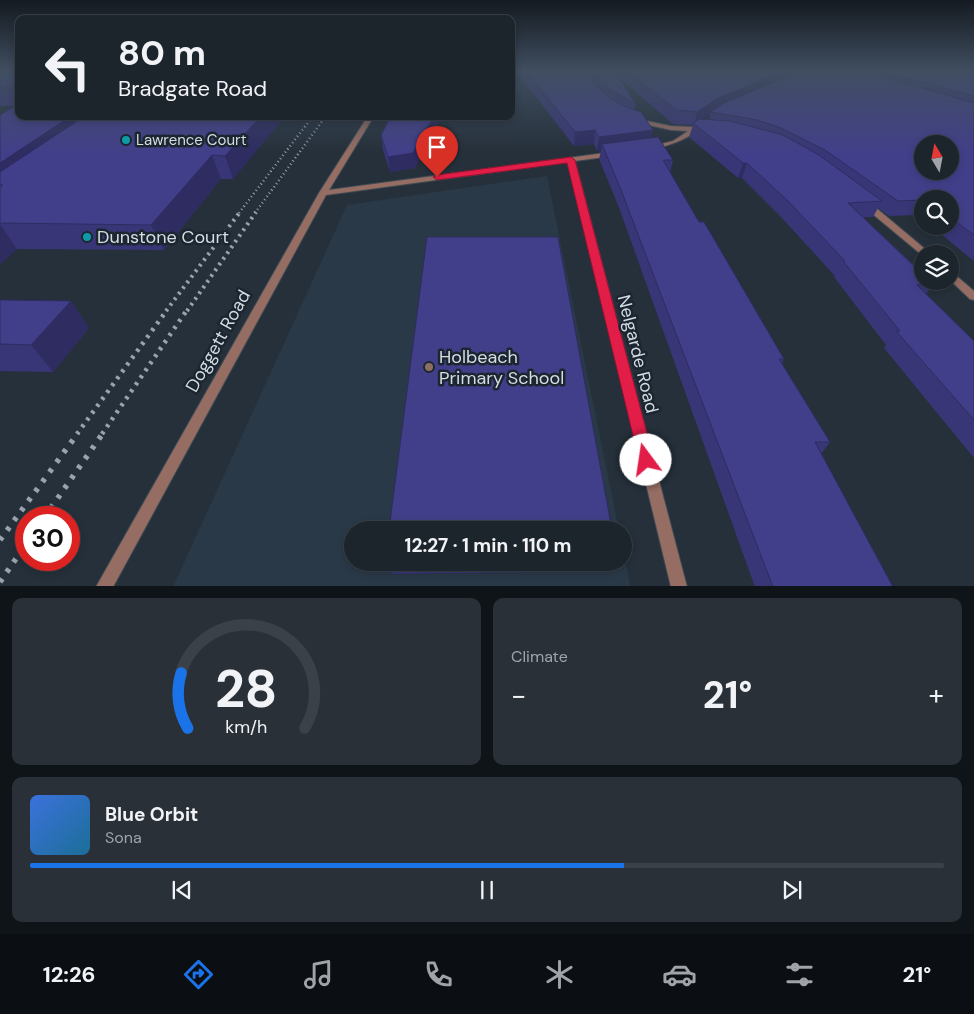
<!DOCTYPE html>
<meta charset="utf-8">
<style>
:root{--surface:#1c242c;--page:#293038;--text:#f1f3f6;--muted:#a0a4a9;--line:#3a4148;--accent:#1a73e8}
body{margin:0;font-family:"DM Sans",sans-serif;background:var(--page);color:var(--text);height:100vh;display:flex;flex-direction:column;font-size:19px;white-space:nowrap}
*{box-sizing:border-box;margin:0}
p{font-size:16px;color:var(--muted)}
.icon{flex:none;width:28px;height:28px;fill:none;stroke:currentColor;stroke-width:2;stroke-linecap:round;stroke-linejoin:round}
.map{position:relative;height:586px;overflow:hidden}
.panel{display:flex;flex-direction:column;gap:12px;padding:12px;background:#0f1418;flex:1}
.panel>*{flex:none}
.banner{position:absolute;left:15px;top:15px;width:500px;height:105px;border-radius:10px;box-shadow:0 2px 8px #0003,0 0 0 1px var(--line);background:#1c242c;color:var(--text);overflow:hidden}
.needle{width:32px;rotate:350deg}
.fabs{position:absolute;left:914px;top:135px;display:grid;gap:10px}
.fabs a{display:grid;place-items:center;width:45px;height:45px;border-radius:50%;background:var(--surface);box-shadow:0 2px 8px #0003,0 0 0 1px var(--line);font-size:25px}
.speed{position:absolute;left:15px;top:506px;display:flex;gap:10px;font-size:25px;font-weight:700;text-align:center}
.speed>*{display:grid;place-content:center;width:65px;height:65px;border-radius:50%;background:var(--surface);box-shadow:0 2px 8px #0003,0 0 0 1px var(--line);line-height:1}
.speed .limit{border:8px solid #d22;background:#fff;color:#111}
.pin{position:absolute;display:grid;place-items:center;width:42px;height:42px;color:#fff;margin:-51px -21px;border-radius:50% 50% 50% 0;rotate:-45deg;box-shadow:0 0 5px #0007}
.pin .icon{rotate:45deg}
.me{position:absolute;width:55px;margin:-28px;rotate:346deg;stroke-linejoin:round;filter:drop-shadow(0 0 4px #0008)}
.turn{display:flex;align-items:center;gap:18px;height:105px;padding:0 20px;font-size:22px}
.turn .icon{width:65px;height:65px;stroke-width:2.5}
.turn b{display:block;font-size:35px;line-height:42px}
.big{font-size:38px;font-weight:700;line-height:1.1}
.panel .tile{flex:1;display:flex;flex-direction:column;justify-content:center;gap:8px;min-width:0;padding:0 18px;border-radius:10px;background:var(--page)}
.panel .dial{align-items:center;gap:0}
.dial svg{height:130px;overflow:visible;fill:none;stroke:var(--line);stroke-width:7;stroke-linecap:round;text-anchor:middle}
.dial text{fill:var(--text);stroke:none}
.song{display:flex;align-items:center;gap:15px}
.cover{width:60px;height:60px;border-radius:8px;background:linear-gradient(135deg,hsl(220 70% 55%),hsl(200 70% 35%))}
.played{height:5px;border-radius:2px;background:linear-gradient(90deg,var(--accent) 65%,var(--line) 65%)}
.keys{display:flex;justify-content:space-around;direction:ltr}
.heat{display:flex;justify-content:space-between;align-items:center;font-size:28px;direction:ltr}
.panel .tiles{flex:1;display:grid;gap:12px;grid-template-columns:1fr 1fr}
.tile:last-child{grid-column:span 2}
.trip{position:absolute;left:344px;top:521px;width:288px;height:50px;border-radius:25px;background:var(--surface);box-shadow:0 2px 8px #0003,0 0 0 1px var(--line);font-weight:700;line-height:50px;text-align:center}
.tab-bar{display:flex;height:80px;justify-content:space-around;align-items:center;background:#0b0e12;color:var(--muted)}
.tab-bar .icon{width:35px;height:35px}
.tab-bar .current{color:var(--accent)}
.tab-bar b{font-size:22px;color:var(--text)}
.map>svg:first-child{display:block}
.built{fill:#2a3948}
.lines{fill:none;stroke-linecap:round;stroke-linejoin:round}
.street-casing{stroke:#414c55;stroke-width:2}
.street{fill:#956d63;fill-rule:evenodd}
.rail-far3{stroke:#9aa3ab;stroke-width:2.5;stroke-dasharray:1 3;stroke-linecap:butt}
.rail-far2{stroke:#9aa3ab;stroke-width:4;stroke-dasharray:2.5 4.5;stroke-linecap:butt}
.rail-far1{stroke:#9aa3ab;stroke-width:4.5;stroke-dasharray:3 5.5;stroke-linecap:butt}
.rail{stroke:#9aa3ab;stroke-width:5.5;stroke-dasharray:4 8;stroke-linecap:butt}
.wall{fill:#393677;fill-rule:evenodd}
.shaded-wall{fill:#2e2c61}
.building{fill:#423f8a;stroke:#2e2c61;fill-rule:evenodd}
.route{fill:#e11d48;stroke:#92132f}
.culture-dot{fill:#0f9aa8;stroke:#1b2630;stroke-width:2}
.education-dot{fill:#8d6e63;stroke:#1b2630;stroke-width:2}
.labels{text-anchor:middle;stroke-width:5;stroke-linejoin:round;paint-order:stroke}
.far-poi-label{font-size:15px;fill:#d5dce3;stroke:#1b2630;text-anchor:start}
.poi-label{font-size:18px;fill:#d5dce3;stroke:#1b2630;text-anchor:start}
.street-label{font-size:18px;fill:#d5dce3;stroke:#1b2630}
</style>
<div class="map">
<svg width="974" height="587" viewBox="0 0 974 587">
<rect width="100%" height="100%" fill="#25303a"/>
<path class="built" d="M 547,176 L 619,530 L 352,530 L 352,562 L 622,562 L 623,548 L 630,586 L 173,587 L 347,205 Z"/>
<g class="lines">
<g class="street-casing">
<path id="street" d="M 368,116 L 374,116 L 329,190 L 612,152 L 616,154 L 612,156 L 575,161 L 687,587 L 671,587 L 568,162 L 326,195 L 113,587 L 96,587 L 319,193 Z
M 637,119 L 671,126 L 693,127 L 702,122 L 705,124 C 689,139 674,144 651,150 L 648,148 L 649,147 L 673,141 L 688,131 L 671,130 L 635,122 L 635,120 Z
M 863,202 L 869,202 L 931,254 L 922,255 L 863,206 Z
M 950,272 L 953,273 L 974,291 L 974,300 L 970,299 L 950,280 Z"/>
</g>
<use href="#street" class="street"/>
<path class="rail-far3" d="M 239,213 L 313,116
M 255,213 L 326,116"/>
<path class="rail-far2" d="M 166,311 L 240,212
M 187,311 L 256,212"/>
<path class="rail-far1" d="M 77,434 L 167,310
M 102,434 L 187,310"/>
<path class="rail" d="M 44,518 L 103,433
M 0,540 L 78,433
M 0,582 L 26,544"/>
</g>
<path class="wall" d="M 19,71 L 19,116 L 285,116 L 233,179 L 221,179 L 164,250 L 17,249 L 0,264 L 0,115 L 15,106 L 0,106 L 0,75 Z
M 516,71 L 974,71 L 974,261 L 931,226 L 950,226 L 950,199 L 922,199 L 922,219 L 917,215 L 889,216 L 878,208 L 873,217 L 863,217 L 934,284 L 926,294 L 974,341 L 974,458 L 884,348 L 886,345 L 834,277 L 835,276 L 781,217 L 742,178 L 738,178 L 689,137 L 693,125 L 673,124 L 618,77 L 636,104 L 634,110 L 653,130 L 651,137 L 673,160 L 670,173 L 699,222 L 784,359 L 782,363 L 830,442 L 821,454 L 893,587 L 755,587 L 618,205 L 599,159 L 601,151 L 597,151 L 594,144 L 574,146 ZM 710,114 L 709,120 L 702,119 Z
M 381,135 L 415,168 L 390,172 L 383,150 Z
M 0,300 L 71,301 L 89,328 L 53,372 L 0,371 Z
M 389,562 L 611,562 L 608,571 L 392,574 Z"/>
<path class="shaded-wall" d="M 784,71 L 815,71 L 711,112 L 710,114 L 694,125 L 697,112 L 718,98 Z
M 71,116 L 112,116 L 3,185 L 0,185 L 0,163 Z
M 261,116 L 285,116 L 233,179 L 225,156 Z
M 434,116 L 442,116 L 415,168 L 390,172 L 388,157 Z
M 595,130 L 594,144 L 574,146 L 575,132 Z
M 653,130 L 650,144 L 602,144 L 601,151 L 597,151 L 599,137 Z
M 212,155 L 221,179 L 164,250 L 151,225 Z
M 743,163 L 747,163 L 742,178 L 738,178 Z
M 0,224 L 17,249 L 0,264 Z
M 71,301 L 89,328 L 53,372 L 31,345 Z"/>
<path class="building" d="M 9,71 L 19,71 L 19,86 L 0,86 L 0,75 Z
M 526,71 L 582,71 L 610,98 L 623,106 L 641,112 L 653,130 L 599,137 L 595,130 L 575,132 Z
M 593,71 L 614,71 L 636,104 L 611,90 Z
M 627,71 L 784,71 L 718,98 L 697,112 L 676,110 Z
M 806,71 L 852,71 L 912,85 L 974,103 L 974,235 L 950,217 L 950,199 L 922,199 L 922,200 L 898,201 L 825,150 L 781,128 L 757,120 L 711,112 L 724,103 L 798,73 ZM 922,144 L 950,144 L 950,171 L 922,171 Z
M 879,71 L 974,71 L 974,96 Z
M 19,104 L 19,116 L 71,116 L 0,163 L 0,115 Z
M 85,116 L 261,116 L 225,156 L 212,155 L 151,225 L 0,223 L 0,188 L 3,185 L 0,185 L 0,172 Z
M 391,116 L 434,116 L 413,153 L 388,157 L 381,135 Z
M 700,119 L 730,121 L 783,135 L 819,155 L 882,201 L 848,203 L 922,274 L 922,281 L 931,281 L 934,284 L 917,285 L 974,341 L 974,420 L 896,331 L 900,331 L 843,261 L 845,261 L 788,201 L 747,163 L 743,163 L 693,123 Z
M 658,137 L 673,160 L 663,160 L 699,222 L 704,222 L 784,359 L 779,359 L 830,442 L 815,442 L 893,587 L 773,587 L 621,190 L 602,144 Z
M 427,237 L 558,237 L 612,530 L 389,530 Z
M 0,300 L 71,301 L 31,345 L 0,344 Z"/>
<linearGradient id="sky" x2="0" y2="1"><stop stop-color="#141a20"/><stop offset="0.46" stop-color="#404e60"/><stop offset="1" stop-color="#404e60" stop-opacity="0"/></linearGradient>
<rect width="974" height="153" fill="url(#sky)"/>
<path class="route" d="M 571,157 L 575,160 L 654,460 L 652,464 L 646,466 L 641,464 L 639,460 L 567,163 L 437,180 L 433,177 L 437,175 Z"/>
<g class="culture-dot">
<circle cx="126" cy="140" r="5"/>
<circle cx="87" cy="237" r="5"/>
</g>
<circle class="education-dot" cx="429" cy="367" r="5"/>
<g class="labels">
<g class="far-poi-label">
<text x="136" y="145">Lawrence Court</text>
</g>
<g class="poi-label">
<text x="97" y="243">Dunstone Court</text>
<text x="439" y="363">Holbeach<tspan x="439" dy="21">Primary School</tspan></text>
</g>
<g class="street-label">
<text transform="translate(218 341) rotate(-61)" y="6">Doggett Road</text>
<text transform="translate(638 354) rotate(76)" y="6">Nelgarde Road</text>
</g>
</g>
</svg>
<div class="fabs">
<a><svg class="needle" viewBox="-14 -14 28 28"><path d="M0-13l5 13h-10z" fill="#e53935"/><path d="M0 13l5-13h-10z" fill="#a0a4a9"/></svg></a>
<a><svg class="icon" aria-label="search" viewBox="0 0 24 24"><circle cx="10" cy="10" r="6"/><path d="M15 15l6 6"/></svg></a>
<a><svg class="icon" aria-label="layers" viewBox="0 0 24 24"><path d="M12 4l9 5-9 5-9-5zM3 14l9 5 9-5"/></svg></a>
</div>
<div class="speed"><div class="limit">30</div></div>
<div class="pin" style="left:437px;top:177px;background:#d93025"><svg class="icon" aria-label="arrive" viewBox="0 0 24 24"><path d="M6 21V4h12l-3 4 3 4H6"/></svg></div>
<svg class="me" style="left:646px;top:460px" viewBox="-20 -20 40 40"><circle r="19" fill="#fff"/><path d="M0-13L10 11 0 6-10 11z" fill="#e11d48"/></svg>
<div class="trip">12:27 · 1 min · 110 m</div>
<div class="banner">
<div class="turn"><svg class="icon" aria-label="left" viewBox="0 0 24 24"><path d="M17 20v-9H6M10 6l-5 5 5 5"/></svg><div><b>80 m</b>Bradgate Road</div></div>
</div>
</div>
<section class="panel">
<div class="tiles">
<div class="tile dial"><svg viewBox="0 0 100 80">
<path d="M14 69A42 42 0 1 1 86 69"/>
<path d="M14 69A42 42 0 0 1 10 35" stroke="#1a73e8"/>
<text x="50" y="56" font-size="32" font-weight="700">28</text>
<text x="50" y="72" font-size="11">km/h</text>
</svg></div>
<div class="tile"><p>Climate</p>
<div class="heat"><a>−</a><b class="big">21°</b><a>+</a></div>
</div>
<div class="tile">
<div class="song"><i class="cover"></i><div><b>Blue Orbit</b><p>Sona</p></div></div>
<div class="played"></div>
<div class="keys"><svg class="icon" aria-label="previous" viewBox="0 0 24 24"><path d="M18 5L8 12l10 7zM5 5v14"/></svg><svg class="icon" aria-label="pause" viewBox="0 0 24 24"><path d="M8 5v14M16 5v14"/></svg><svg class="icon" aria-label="next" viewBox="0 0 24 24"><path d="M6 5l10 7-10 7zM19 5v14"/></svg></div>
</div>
</div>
</section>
<nav class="tab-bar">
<b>12:26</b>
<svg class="icon current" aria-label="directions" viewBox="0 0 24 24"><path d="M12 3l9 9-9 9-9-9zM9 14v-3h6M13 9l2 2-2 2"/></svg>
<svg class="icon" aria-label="music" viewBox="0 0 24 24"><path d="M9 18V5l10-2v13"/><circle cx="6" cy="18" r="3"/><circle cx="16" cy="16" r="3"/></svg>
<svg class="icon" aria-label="phone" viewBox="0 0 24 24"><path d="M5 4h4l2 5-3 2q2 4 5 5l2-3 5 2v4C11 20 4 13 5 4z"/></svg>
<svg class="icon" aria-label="climate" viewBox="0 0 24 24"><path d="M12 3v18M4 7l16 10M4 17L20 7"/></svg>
<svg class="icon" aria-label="car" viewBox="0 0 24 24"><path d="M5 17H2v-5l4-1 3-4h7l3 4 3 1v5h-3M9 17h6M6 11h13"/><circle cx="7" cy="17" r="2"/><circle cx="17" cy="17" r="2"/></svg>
<svg class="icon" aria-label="filters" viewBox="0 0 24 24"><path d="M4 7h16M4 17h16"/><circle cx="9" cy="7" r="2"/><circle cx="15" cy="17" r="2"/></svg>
<b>21°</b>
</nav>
